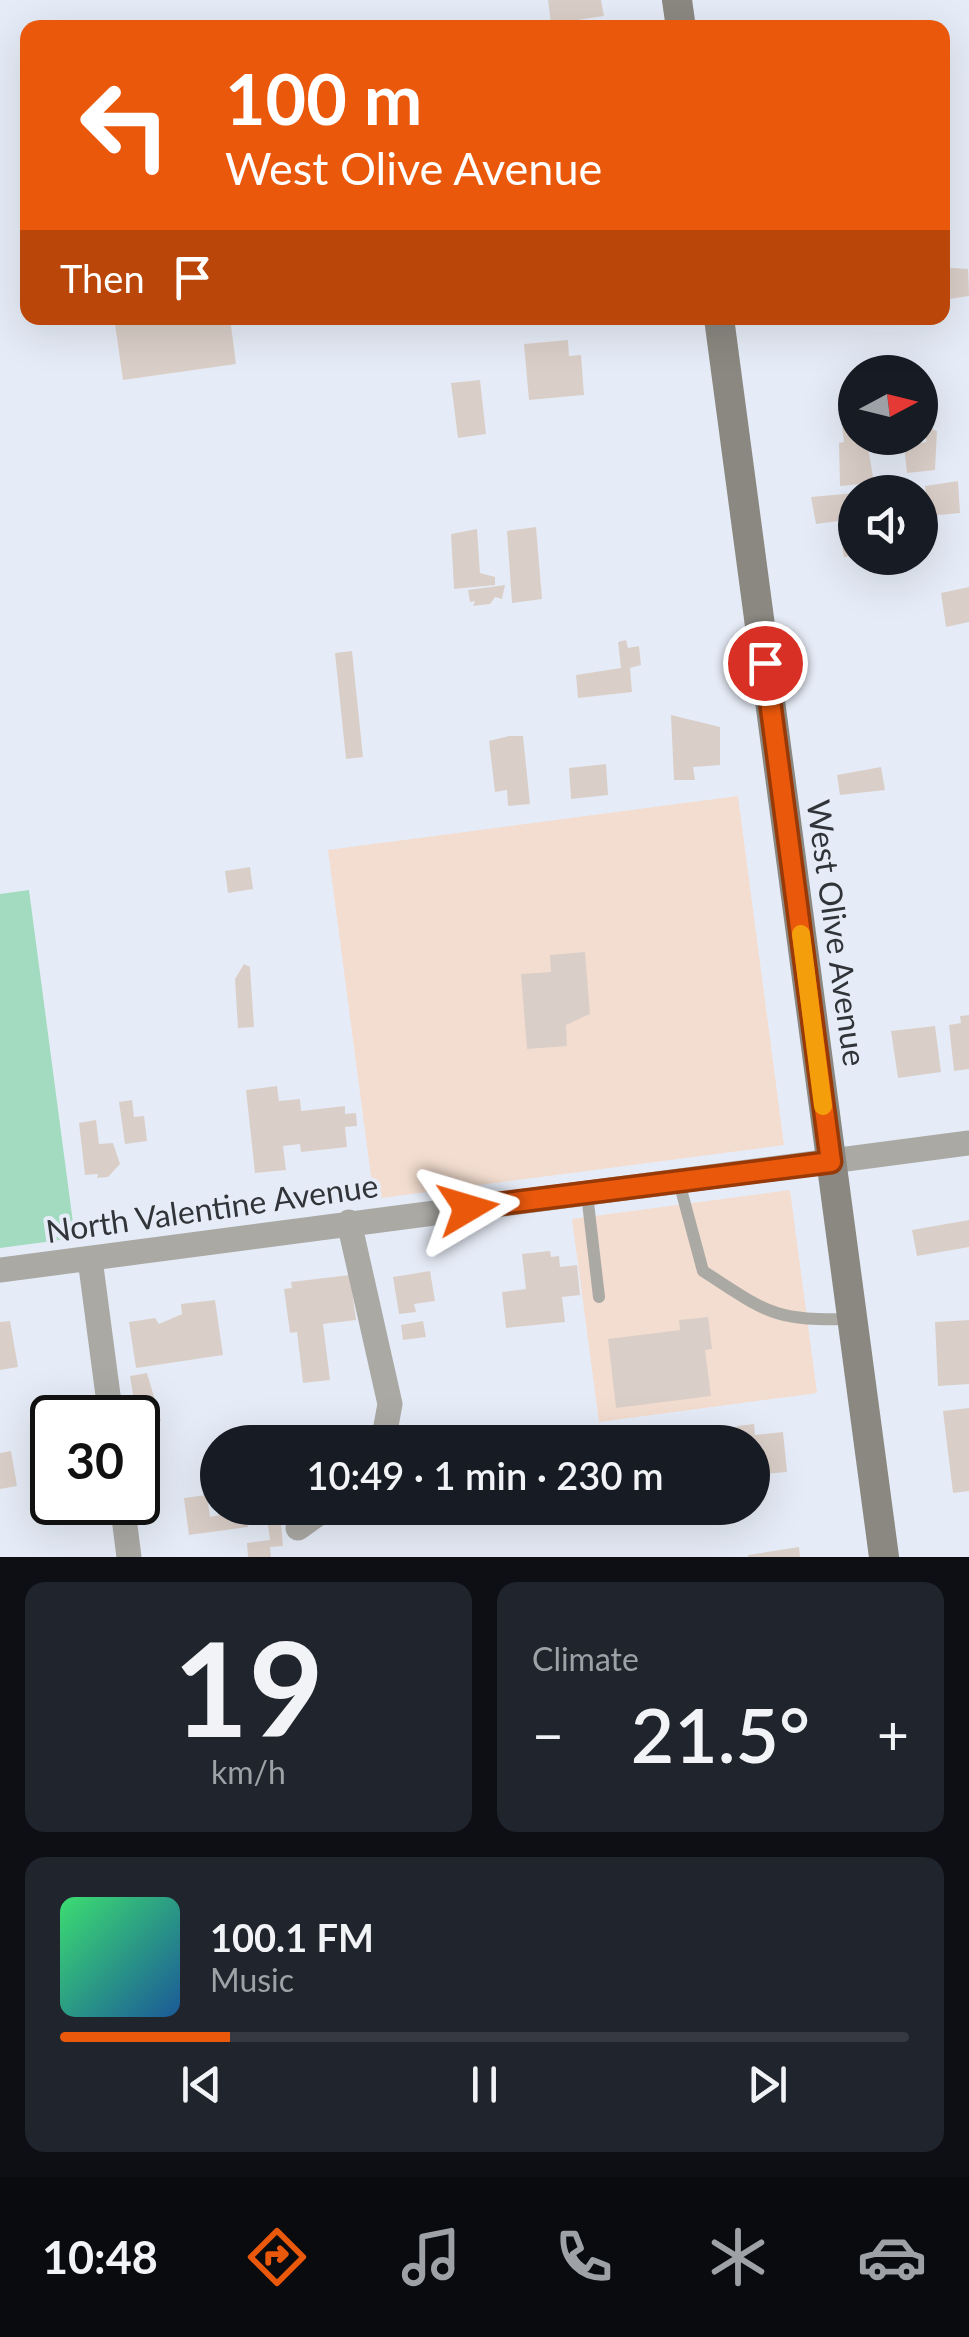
<!DOCTYPE html>
<meta charset="utf-8">
<style>
:root{--surface:#171b24;--page:#20242c;--text:#f1f3f6;--muted:#9ea1a6;--line:#363941;--accent:#ea580c}
body{margin:0;font-family:Lato,sans-serif;background:var(--page);color:var(--text);height:100vh;display:flex;flex-direction:column;font-size:38px;white-space:nowrap}
*{box-sizing:border-box;margin:0}
p{font-size:32px;color:var(--muted)}
.icon{flex:none;width:55px;height:55px;fill:none;stroke:currentColor;stroke-width:2;stroke-linecap:round;stroke-linejoin:round}
.map{position:relative;height:1557px;overflow:hidden}
.side{display:flex;flex-direction:column;gap:25px;padding:25px;background:#0d0f14;flex:1}
.side>*{flex:none}
.banner{position:absolute;left:20px;top:20px;width:930px;height:305px;border-radius:20px;box-shadow:0 10px 40px #0002;background:#ea580c;color:#fff;overflow:hidden}
.needle{width:65px;rotate:83deg}
.tools{position:absolute;left:838px;top:355px;display:grid;gap:20px}
.tools a{display:grid;place-items:center;width:100px;height:100px;border-radius:50%;background:var(--surface);box-shadow:0 10px 40px #0002;font-size:50px}
.speed{position:absolute;left:30px;top:1395px;display:flex;gap:20px;font-size:50px;font-weight:700;text-align:center}
.speed>*{display:grid;place-content:center;width:130px;height:130px;border-radius:50%;background:var(--surface);box-shadow:0 10px 40px #0002;line-height:1}
.speed .limit{border:5px solid #111;border-radius:15px;background:#fff;color:#111}
.pin{position:absolute;display:grid;place-items:center;width:85px;height:85px;color:#fff;margin:-42px;border:5px solid #fff;border-radius:50%;box-shadow:0 2px 10px #0007}
.me{position:absolute;width:110px;margin:-55px;rotate:83deg;stroke-linejoin:round;filter:drop-shadow(0 0 8px #0008)}
.turn{display:flex;align-items:center;gap:35px;height:210px;padding:0 40px;font-size:45px}
.turn .icon{width:130px;height:130px;stroke-width:2.5}
.turn b{display:block;font-size:70px;line-height:85px}
.then{display:flex;align-items:center;height:95px;padding:0 40px;background:#0003;gap:20px;font-size:38px}
.big{font-size:75px;font-weight:600;line-height:1.1}
.side .tile{flex:1;display:flex;flex-direction:column;justify-content:center;gap:15px;min-width:0;padding:0 35px;border-radius:20px;background:var(--page)}
.side .dial{align-items:center;gap:0}
.dial b{font-size:130px;line-height:1}
.song{display:flex;align-items:center;gap:30px}
.cover{width:120px;height:120px;border-radius:15px;background:linear-gradient(135deg,hsl(140 70% 55%),hsl(210 70% 35%))}
.played{height:10px;border-radius:5px;background:linear-gradient(90deg,var(--accent) 20%,var(--line) 20%)}
.keys{display:flex;justify-content:space-around;direction:ltr}
.heat{display:flex;justify-content:space-between;align-items:center;font-size:55px;direction:ltr}
.side .tiles{flex:1;display:grid;gap:25px;grid-template-columns:1fr 1fr}
.tile:last-child{grid-column:span 2}
.trip{position:absolute;left:200px;top:1425px;width:570px;height:100px;border-radius:50px;background:var(--surface);box-shadow:0 10px 40px #0002;font-weight:600;line-height:100px;text-align:center}
.dock{display:flex;height:160px;justify-content:space-around;align-items:center;background:#090b0e;color:var(--muted)}
.dock .icon{width:70px;height:70px}
.dock .on{color:var(--accent)}
.dock b{font-size:45px;color:var(--text)}
.map>svg:first-child{display:block}
.commercial{fill:#f3ddd0}
.green{fill:#a2dbbf}
.building{fill:#dacfc8}
.lines{fill:none;stroke-linecap:round;stroke-linejoin:round}
.lane{stroke:#aaa9a4;stroke-width:12}
.street{stroke:#aaa9a4;stroke-width:25}
.secondary{stroke:#8a8881;stroke-width:30}
.route-casing{stroke:#983908;stroke-width:25}
.route{stroke:#ea580c;stroke-width:18}
.slow{stroke:#f59e0b;stroke-width:18}
.labels{text-anchor:middle;stroke-width:8;stroke-linejoin:round;paint-order:stroke}
.street-label{font-size:32px;fill:#313438;stroke:#e6ecf7}
</style>
<div class="map">
<svg width="969" height="1557" viewBox="0 0 969 1557">
<rect width="100%" height="100%" fill="#e6ecf7"/>
<path class="commercial" d="M 738,796 L 784,1145 L 374,1199 L 328,850 Z
M 790,1190 L 817,1393 L 599,1422 L 572,1219 Z"/>
<path class="green" d="M 29,890 L 75,1238 L 0,1248 L 0,894 Z"/>
<path class="building" d="M 548,0 L 601,0 L 604,16 L 551,24 Z
M 953,268 L 968,269 L 969,296 L 942,300 L 942,269 Z
M 159,318 L 230,318 L 236,364 L 123,380 L 115,324 Z
M 568,340 L 569,356 L 581,355 L 584,395 L 529,400 L 524,344 Z
M 480,380 L 486,434 L 458,438 L 451,383 Z
M 855,395 L 855,438 L 877,438 L 878,445 L 868,447 L 874,483 L 840,486 L 839,443 L 844,442 L 838,397 Z
M 931,429 L 937,431 L 935,470 L 907,473 L 904,446 L 926,442 L 926,433 Z
M 958,481 L 960,513 L 929,516 L 925,486 Z
M 855,493 L 855,555 L 844,557 L 838,521 L 816,524 L 811,497 Z
M 536,527 L 542,599 L 512,603 L 507,531 Z
M 477,529 L 480,573 L 495,577 L 495,585 L 454,589 L 451,534 Z
M 505,585 L 502,599 L 495,597 L 490,604 L 473,606 L 475,601 L 470,602 L 468,590 Z
M 969,587 L 969,622 L 946,627 L 941,593 Z
M 626,640 L 628,648 L 639,646 L 641,665 L 630,668 L 632,692 L 578,698 L 576,675 L 621,668 L 618,642 Z
M 352,651 L 363,757 L 346,759 L 335,653 Z
M 671,715 L 720,727 L 720,765 L 693,767 L 695,780 L 674,780 Z
M 509,736 L 523,736 L 530,804 L 508,806 L 507,790 L 495,792 L 489,741 Z
M 606,764 L 608,795 L 571,799 L 569,768 Z
M 881,767 L 885,790 L 840,795 L 837,775 Z
M 250,867 L 253,889 L 228,893 L 225,871 Z
M 585,952 L 590,1014 L 566,1025 L 567,1046 L 527,1049 L 521,974 L 551,972 L 550,955 Z
M 244,964 L 250,967 L 254,1027 L 238,1028 L 235,979 Z
M 969,1015 L 969,1069 L 954,1071 L 949,1025 L 961,1023 L 960,1016 Z
M 935,1026 L 941,1072 L 898,1078 L 891,1031 Z
M 277,1086 L 279,1101 L 300,1099 L 301,1111 L 345,1106 L 345,1114 L 356,1113 L 357,1126 L 345,1127 L 347,1147 L 301,1152 L 300,1144 L 283,1146 L 286,1170 L 255,1173 L 246,1090 Z
M 132,1100 L 134,1117 L 144,1116 L 147,1141 L 125,1144 L 119,1102 Z
M 96,1120 L 99,1144 L 113,1143 L 120,1164 L 108,1177 L 97,1178 L 98,1174 L 85,1175 L 79,1123 Z
M 969,1220 L 969,1247 L 917,1256 L 912,1230 Z
M 550,1251 L 551,1257 L 559,1256 L 560,1267 L 577,1265 L 580,1295 L 562,1297 L 565,1322 L 506,1328 L 502,1292 L 526,1289 L 522,1254 Z
M 430,1271 L 435,1301 L 414,1304 L 416,1312 L 399,1314 L 393,1277 Z
M 350,1275 L 356,1320 L 323,1324 L 330,1380 L 303,1383 L 297,1332 L 290,1333 L 284,1289 L 292,1288 L 291,1282 Z
M 215,1300 L 223,1355 L 136,1368 L 129,1322 L 155,1318 L 159,1324 L 182,1314 L 181,1304 Z
M 708,1317 L 712,1349 L 705,1350 L 711,1396 L 616,1408 L 608,1339 L 680,1330 L 679,1320 Z
M 969,1320 L 969,1384 L 938,1386 L 935,1322 Z
M 10,1321 L 18,1367 L 0,1370 L 0,1322 Z
M 423,1321 L 426,1337 L 403,1340 L 401,1325 Z
M 147,1373 L 161,1421 L 138,1425 L 130,1376 Z
M 969,1408 L 969,1491 L 953,1493 L 943,1411 Z
M 754,1424 L 755,1435 L 783,1432 L 787,1472 L 752,1475 L 752,1442 L 739,1442 L 737,1426 Z
M 11,1451 L 17,1486 L 0,1489 L 0,1453 Z
M 207,1495 L 210,1517 L 220,1515 L 218,1508 L 246,1508 L 248,1527 L 189,1535 L 184,1498 Z
M 292,1508 L 294,1522 L 281,1523 L 283,1546 L 270,1547 L 271,1557 L 248,1557 L 247,1543 L 270,1540 L 266,1511 Z
M 799,1547 L 800,1557 L 748,1557 L 748,1555 Z"/>
<g class="lines">
<path class="lane" d="M 679,1182 L 703,1271 C 767,1312 772,1321 850,1319
M 587,1194 L 599,1297"/>
<path class="street" d="M 349,1222 L 390,1404 L 383,1442
M 90,1259 L 111,1418
M 0,1270 L 969,1143
M 122,1502 L 129,1557
M 298,1528 L 326,1508"/>
<path class="secondary" d="M 677,0 L 681,28
M 719,318 L 884,1557"/>
</g>
<g class="lines">
<g class="route-casing">
<path id="route" d="M 468,1208 L 831,1162 L 765,663"/>
</g>
<use href="#route" class="route"/>
<path class="slow" d="M 801,934 L 823,1106"/>
</g>
<g class="labels">
<g class="street-label">
<text transform="translate(836 933) rotate(82)" y="11">West Olive Avenue</text>
<text transform="translate(212 1209) rotate(-8)" y="11">North Valentine Avenue</text>
</g>
</g>
</svg>
<div class="tools">
<a><svg class="needle" viewBox="-14 -14 28 28"><path d="M0-13l5 13h-10z" fill="#e53935"/><path d="M0 13l5-13h-10z" fill="#9ea1a6"/></svg></a>
<a><svg class="icon" aria-label="sound" viewBox="0 0 24 24"><path d="M4 9h4l5-4v14l-5-4H4zM17 9q2 3 0 6"/></svg></a>
</div>
<div class="speed"><div class="limit">30</div></div>
<div class="pin" style="left:765px;top:663px;background:#d93025"><svg class="icon" aria-label="arrive" viewBox="0 0 24 24"><path d="M6 21V4h12l-3 4 3 4H6"/></svg></div>
<svg class="me" style="left:468px;top:1208px" viewBox="-20 -20 40 40"><path d="M0-17L14 15 0 8-14 15z" fill="#ea580c" stroke="#fff" stroke-width="4"/></svg>
<div class="trip">10:49 · 1 min · 230 m</div>
<div class="banner">
<div class="turn"><svg class="icon" aria-label="left" viewBox="0 0 24 24"><path d="M17 20v-9H6M10 6l-5 5 5 5"/></svg><div><b>100 m</b>West Olive Avenue</div></div>
<div class="then">Then<svg class="icon" aria-label="arrive" viewBox="0 0 24 24"><path d="M6 21V4h12l-3 4 3 4H6"/></svg></div>
</div>
</div>
<section class="side">
<div class="tiles">
<div class="tile dial"><b>19</b><p>km/h</p></div>
<div class="tile"><p>Climate</p>
<div class="heat"><a>−</a><b class="big">21.5°</b><a>+</a></div>
</div>
<div class="tile">
<div class="song"><i class="cover"></i><div><b>100.1 FM</b><p>Music</p></div></div>
<div class="played"></div>
<div class="keys"><svg class="icon" aria-label="previous" viewBox="0 0 24 24"><path d="M18 5L8 12l10 7zM5 5v14"/></svg><svg class="icon" aria-label="pause" viewBox="0 0 24 24"><path d="M8 5v14M16 5v14"/></svg><svg class="icon" aria-label="next" viewBox="0 0 24 24"><path d="M6 5l10 7-10 7zM19 5v14"/></svg></div>
</div>
</div>
</section>
<nav class="dock">
<b>10:48</b>
<svg class="icon on" aria-label="directions" viewBox="0 0 24 24"><path d="M12 3l9 9-9 9-9-9zM9 14v-3h6M13 9l2 2-2 2"/></svg>
<svg class="icon" aria-label="music" viewBox="0 0 24 24"><path d="M9 18V5l10-2v13"/><circle cx="6" cy="18" r="3"/><circle cx="16" cy="16" r="3"/></svg>
<svg class="icon" aria-label="phone" viewBox="0 0 24 24"><path d="M5 4h4l2 5-3 2q2 4 5 5l2-3 5 2v4C11 20 4 13 5 4z"/></svg>
<svg class="icon" aria-label="climate" viewBox="0 0 24 24"><path d="M12 3v18M4 7l16 10M4 17L20 7"/></svg>
<svg class="icon" aria-label="car" viewBox="0 0 24 24"><path d="M5 17H2v-5l4-1 3-4h7l3 4 3 1v5h-3M9 17h6M6 11h13"/><circle cx="7" cy="17" r="2"/><circle cx="17" cy="17" r="2"/></svg>
</nav>
